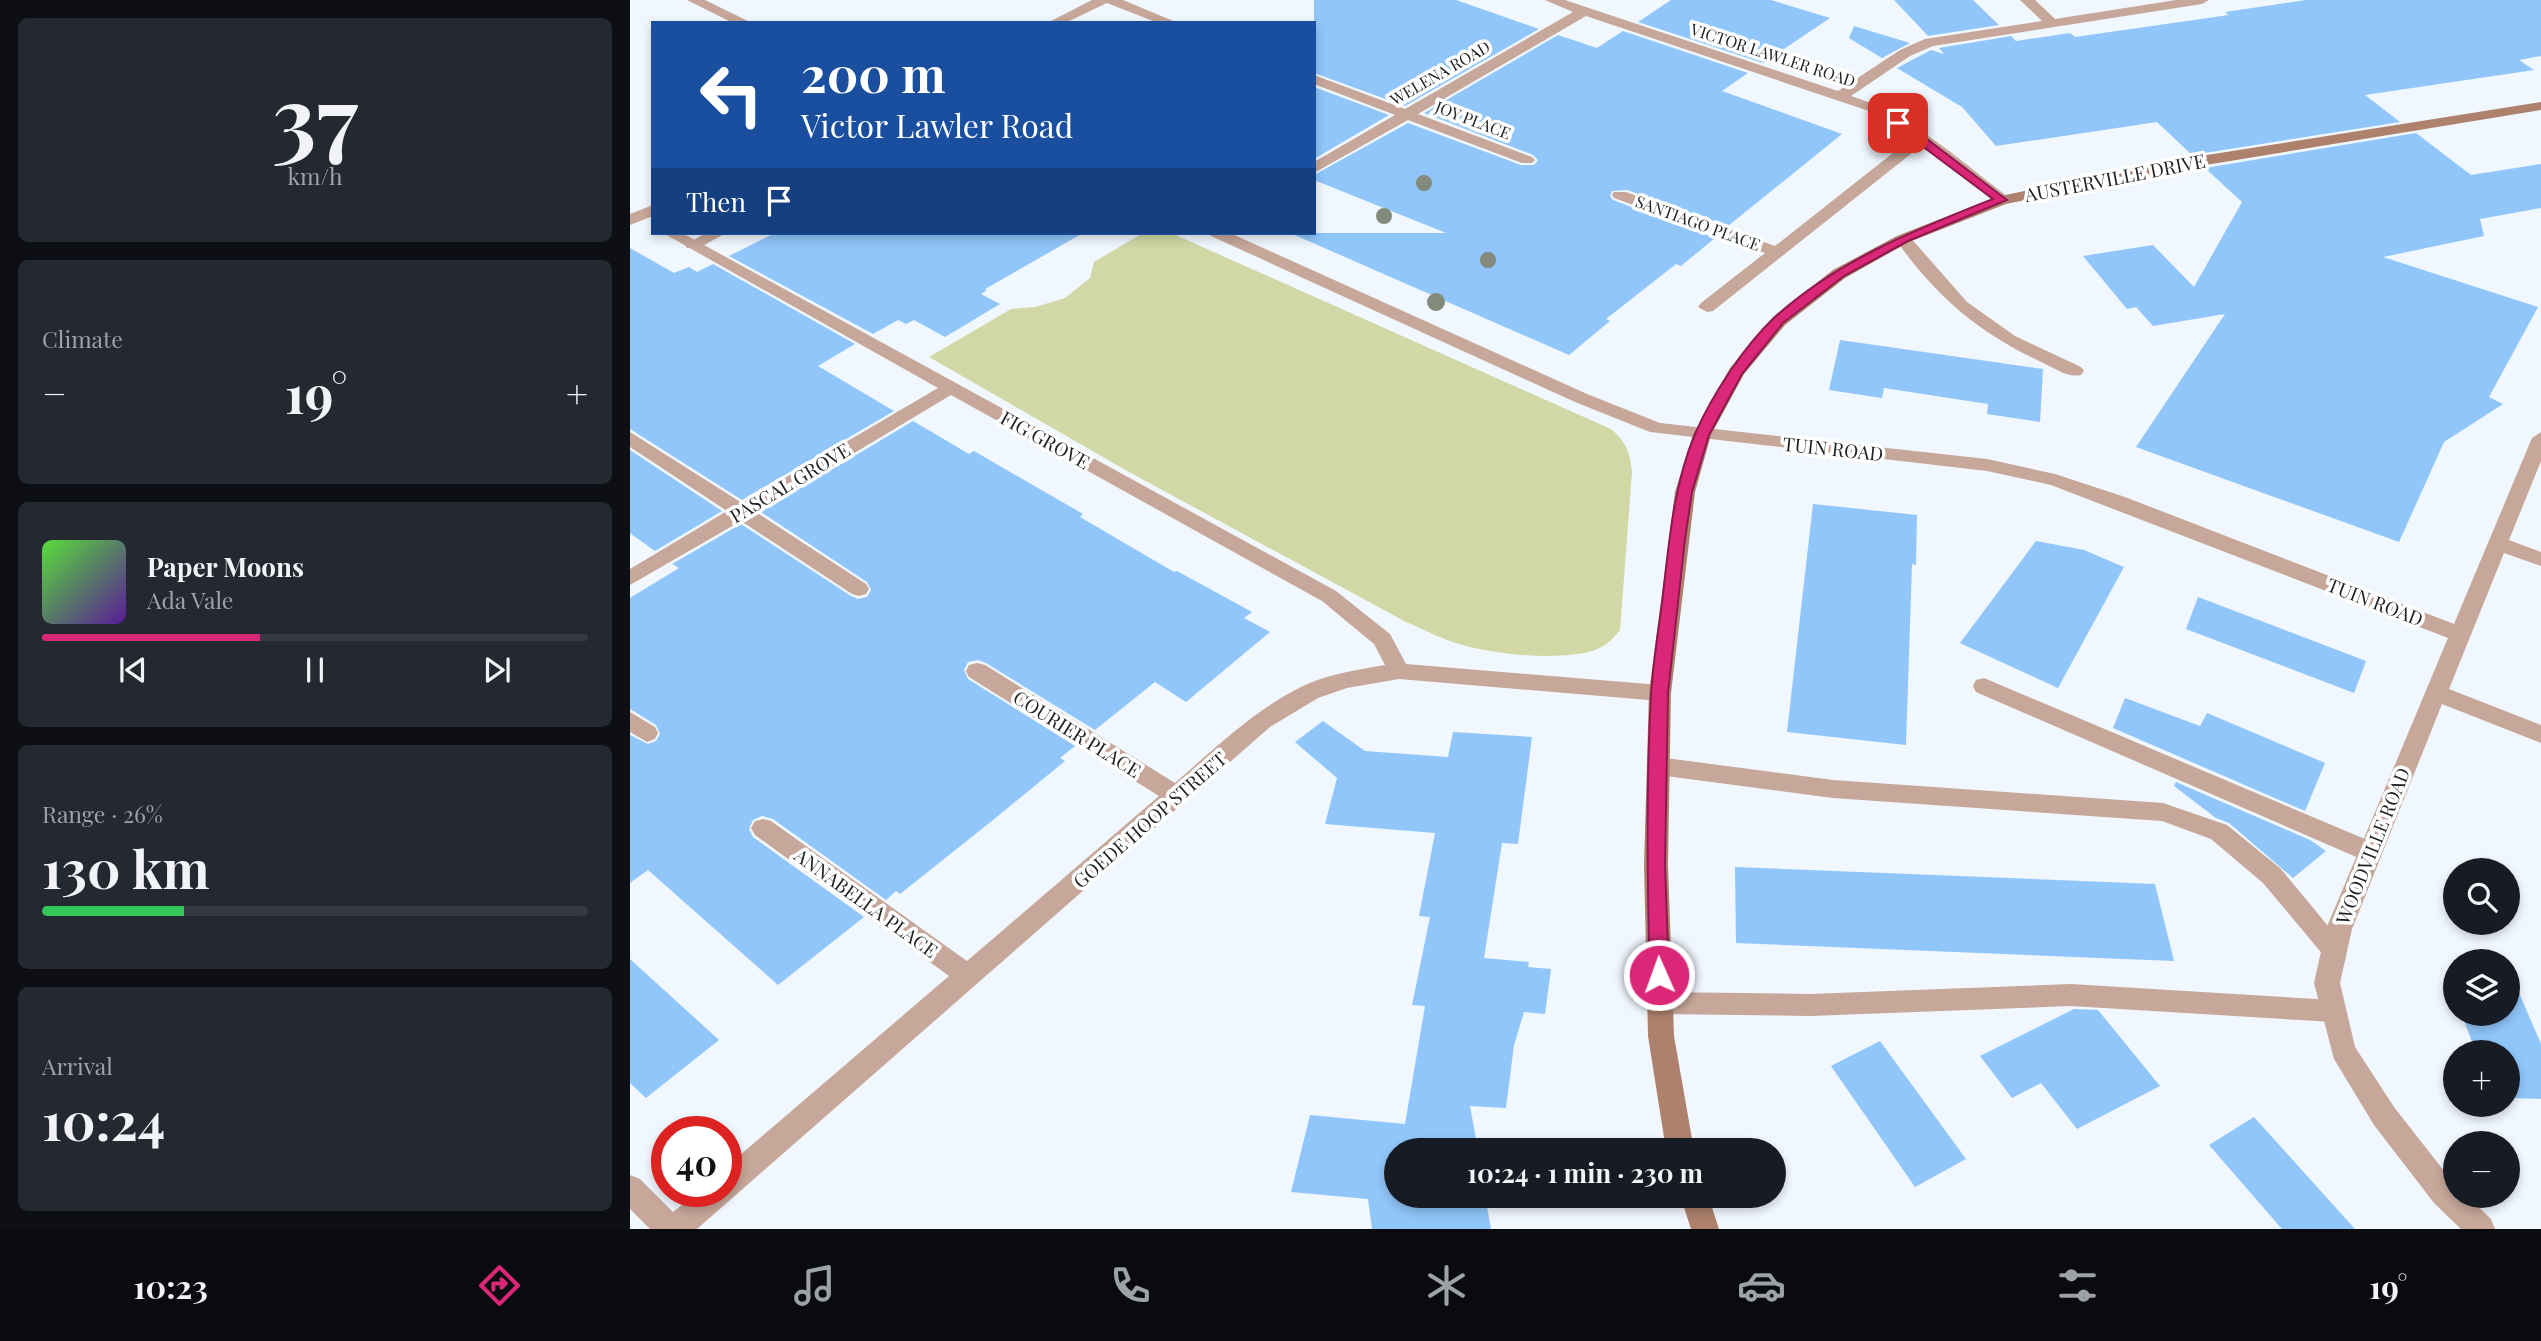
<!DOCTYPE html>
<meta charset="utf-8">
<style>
:root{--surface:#171b24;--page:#242831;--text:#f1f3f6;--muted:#9ea1a6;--line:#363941;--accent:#db2777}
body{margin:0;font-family:"Playfair Display",serif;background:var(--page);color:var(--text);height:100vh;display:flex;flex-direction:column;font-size:26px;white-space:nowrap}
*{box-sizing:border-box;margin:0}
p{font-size:23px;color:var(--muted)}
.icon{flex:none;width:38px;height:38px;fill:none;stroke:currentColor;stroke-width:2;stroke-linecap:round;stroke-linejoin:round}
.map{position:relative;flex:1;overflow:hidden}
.details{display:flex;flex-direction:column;gap:18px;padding:18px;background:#0d0f14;width:630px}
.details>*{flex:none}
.banner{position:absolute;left:21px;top:21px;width:665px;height:214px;border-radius:0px;box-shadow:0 4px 10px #0003;background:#1a4fa0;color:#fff;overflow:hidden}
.fabs{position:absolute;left:1813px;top:858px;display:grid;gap:14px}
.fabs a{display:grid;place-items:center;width:77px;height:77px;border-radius:50%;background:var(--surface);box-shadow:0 4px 10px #0003;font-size:35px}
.speed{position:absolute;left:21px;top:1116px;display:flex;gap:14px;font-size:35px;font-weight:700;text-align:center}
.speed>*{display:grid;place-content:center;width:91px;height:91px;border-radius:50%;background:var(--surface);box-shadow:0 4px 10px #0003;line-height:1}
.speed .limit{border:10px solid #d22;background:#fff;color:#111}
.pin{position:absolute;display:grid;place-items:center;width:60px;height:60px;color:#fff;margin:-30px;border-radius:14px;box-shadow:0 4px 10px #0006}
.me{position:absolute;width:77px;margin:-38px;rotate:358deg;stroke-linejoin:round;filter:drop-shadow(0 0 5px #0008)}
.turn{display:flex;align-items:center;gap:24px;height:147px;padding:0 35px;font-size:32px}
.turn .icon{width:91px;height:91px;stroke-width:2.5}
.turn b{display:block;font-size:49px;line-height:60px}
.then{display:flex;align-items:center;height:66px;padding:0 35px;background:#0003;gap:14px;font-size:26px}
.big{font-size:52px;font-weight:700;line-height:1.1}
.details .widget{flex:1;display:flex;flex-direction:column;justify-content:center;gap:10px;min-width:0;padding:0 24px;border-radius:10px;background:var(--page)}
.details .dial{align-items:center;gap:0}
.dial b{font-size:91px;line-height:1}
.song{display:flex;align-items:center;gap:21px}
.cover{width:84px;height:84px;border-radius:10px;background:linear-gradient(135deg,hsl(110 70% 55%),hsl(270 70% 35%))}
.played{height:7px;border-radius:4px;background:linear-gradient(90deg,var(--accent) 40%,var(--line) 40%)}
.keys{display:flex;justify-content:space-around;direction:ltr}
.heat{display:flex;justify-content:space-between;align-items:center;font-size:38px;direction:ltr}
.charge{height:10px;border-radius:5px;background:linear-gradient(90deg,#34c759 26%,var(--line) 0)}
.trip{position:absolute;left:754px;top:1138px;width:402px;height:70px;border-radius:35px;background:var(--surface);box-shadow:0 4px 10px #0003;font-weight:700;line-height:70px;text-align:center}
.menu{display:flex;height:112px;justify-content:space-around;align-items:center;background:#090b0e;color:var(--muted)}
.menu .icon{width:49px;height:49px}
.menu .active{color:var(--accent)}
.menu b{font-size:32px;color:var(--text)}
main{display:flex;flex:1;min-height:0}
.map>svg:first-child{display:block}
.green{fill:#d1d8a6}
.building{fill:#90c6fa}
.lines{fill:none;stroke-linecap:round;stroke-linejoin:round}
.lane{fill:#c6a799;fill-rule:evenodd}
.street{fill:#c6a799;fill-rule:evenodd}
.secondary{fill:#ad816c;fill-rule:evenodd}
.tree{fill:#848a7b}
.route{fill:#db2777;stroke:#8e194d;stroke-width:2}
.labels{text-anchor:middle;stroke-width:7;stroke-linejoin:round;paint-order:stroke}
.far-street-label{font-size:16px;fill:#202224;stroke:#fff}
.street-label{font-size:19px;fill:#202224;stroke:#fff}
</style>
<main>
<section class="details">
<div class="widget dial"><b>37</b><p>km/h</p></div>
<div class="widget"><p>Climate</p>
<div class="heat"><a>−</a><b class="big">19°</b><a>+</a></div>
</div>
<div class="widget">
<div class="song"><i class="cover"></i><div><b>Paper Moons</b><p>Ada Vale</p></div></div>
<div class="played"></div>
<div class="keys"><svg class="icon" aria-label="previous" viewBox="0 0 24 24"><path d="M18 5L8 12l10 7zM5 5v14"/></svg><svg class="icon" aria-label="pause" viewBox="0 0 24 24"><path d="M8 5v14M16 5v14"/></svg><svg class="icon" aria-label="next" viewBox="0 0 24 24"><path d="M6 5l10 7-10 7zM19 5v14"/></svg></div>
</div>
<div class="widget"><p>Range · 26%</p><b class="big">130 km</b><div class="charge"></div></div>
<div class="widget"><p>Arrival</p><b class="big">10:24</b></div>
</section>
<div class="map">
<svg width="1911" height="1229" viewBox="0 0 1911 1229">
<rect width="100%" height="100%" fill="#f0f7fe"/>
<path class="green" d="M 513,233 L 541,233 L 981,429 C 996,442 1000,452 1002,472 L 990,630 C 983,639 976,646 965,650 C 931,661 871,655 836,646 C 815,641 795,630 776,622 L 499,472 L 299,357 L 381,309 L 405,307 L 435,298 L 460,278 L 464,262 Z"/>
<path class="building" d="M 684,0 L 826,0 L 909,29 L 775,106 L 684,73 Z
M 1041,0 L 1141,0 L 1200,18 L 1133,63 L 1008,22 Z
M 1264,0 L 1343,0 L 1369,25 L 1298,36 Z
M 1676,0 L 1911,0 L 1911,56 L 1889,60 L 1904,70 L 1735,95 L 1770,122 L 1562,155 L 1527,122 L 1366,146 L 1332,107 L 1267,68 L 1301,50 L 1314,54 L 1309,48 L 1381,36 L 1386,41 L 1440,33 L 1445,37 L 1599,15 L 1595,12 Z
M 1224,26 L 1280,43 L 1252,58 L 1219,38 Z
M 993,31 L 1118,73 L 1092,91 L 1212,134 L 1098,226 L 997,190 L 982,191 L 980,196 L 983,200 L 1085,238 L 1051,266 L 1046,264 L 976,319 L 980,321 L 939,355 L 660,233 L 816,233 L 684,180 L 684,175 L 778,123 L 891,165 L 904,165 L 908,160 L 903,155 L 794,113 L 928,35 L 967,48 Z
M 684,87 L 759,115 L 684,159 Z
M 1786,133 L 1841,175 L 1911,164 L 1911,208 L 1850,219 L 1854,236 L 1753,257 L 1908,307 L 1859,397 L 1873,404 L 1814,442 L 1769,542 L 1506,447 L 1595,314 L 1523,326 L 1506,307 L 1497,309 L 1453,256 L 1523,245 L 1564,287 L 1612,202 L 1575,168 Z
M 145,233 L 453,233 L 355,289 L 357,290 L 351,294 L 370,304 L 315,337 L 284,320 L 276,324 L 268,320 L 243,334 L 99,256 Z
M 0,248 L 44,273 L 59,267 L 67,272 L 83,264 L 225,344 L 188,366 L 264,411 L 112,500 L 0,429 Z
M 1210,340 L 1413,369 L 1410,422 L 1357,414 L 1358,404 L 1254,388 L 1252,398 L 1199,390 Z
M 283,421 L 339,454 L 344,451 L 453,514 L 450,517 L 544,572 L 547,571 L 622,612 L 614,618 L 640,632 L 556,702 L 525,682 L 465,730 L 356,663 L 348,660 L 338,662 L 334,670 L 338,679 L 445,746 L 430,758 L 435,761 L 363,820 L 270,894 L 266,891 L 256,900 L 143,819 L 132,816 L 123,820 L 119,829 L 123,837 L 234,917 L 148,985 L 18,870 L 0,883 L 0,735 L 18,744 L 26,741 L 30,734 L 26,725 L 0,709 L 0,598 L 49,568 L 42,564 L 111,524 L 221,596 L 228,599 L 237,597 L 241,590 L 237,582 L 131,512 Z
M 0,450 L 92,511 L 25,551 L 0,533 Z
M 1183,504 L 1287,515 L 1286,565 L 1282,564 L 1276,745 L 1157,732 Z
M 1406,541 L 1454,550 L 1494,567 L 1428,688 L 1330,643 Z
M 1568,597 L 1736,661 L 1724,693 L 1556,629 Z
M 1495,698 L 1570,726 L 1577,713 L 1695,763 L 1675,811 L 1483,728 Z
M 693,721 L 735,751 L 818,757 L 823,732 L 902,737 L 888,844 L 872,843 L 854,958 L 899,962 L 898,967 L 921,969 L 915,1014 L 894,1012 L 884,1045 L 876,1108 L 840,1106 L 848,1150 L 766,1150 L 766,1195 L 855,1195 L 861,1229 L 742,1229 L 738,1199 L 661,1192 L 680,1115 L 775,1124 L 795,1006 L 782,1005 L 800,917 L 789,916 L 805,833 L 695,824 L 707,778 L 665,742 Z
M 1546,782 L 1680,840 L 1696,851 L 1663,878 L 1599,823 L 1586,818 L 1544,786 Z
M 1105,867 L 1525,884 L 1544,961 L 1106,943 Z
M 0,959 L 89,1040 L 16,1098 L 0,1083 Z
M 1878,979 L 1883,979 L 1911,1044 L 1911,1099 L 1878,1098 L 1878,1052 L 1846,1052 L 1831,1013 L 1878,1013 Z
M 1444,1009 L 1468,1010 L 1530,1086 L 1447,1129 L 1411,1083 L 1382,1098 L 1350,1056 Z
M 1250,1041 L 1336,1159 L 1285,1187 L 1201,1066 Z
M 1624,1117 L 1725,1229 L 1652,1229 L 1579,1145 Z"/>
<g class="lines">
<path class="lane" d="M 76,233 L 96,233 L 69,248 L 57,248 L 55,245 Z
M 1273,234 L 1279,236 L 1337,302 L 1385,336 L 1451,367 L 1454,371 L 1451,375 C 1438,378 1424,368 1411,362 C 1346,331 1307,297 1265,239 Z
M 1354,678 L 1749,845 L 1752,852 L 1749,859 L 1740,862 L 1731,859 L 1346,692 L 1343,686 L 1346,680 Z
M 1028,757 L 1203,780 L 1533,803 L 1597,825 L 1651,869 L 1717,949 L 1713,957 L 1704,960 L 1695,957 L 1633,883 L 1581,839 L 1532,821 L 1203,798 L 1028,775 L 1020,772 L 1017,766 L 1020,760 Z
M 1441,984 L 1703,1000 L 1712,1003 L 1716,1011 L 1712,1019 L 1703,1022 L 1441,1006 L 1180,1016 L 1030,1014 L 1021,1011 L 1017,1003 L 1021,995 L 1030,992 L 1180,994 Z"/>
<path class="street" d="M 57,0 L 75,0 L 122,23 L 103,23 Z
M 462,0 L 493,0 L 548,23 L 528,23 L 477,3 L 435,23 L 417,23 Z
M 915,0 L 935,0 L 1208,91 L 1270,50 L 1295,39 L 1412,21 L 1390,0 L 1405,0 L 1425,19 L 1546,0 L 1579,0 L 1572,4 L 1303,46 L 1280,56 L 1221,96 C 1281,115 1328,159 1378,197 L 1380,200 L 1378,203 L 1366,203 L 1292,145 L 1083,311 L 1077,312 L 1068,307 L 1071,303 L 1135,253 L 984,198 L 982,195 L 984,192 L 996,192 L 1145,246 L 1282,138 L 1239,111 L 956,16 L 788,114 L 902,157 L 905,160 L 902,163 L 892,163 L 778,120 L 684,173 L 684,162 L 765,115 L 684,84 L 684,75 L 775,109 L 943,12 Z
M 23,205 L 23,216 L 0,225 L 0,214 Z
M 33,233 L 52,233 L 706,591 L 760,634 L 776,664 L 1030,685 L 1038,687 L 1041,693 L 1038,699 L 1030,701 L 769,679 L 717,688 L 688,698 L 640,727 L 67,1229 L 20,1229 L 0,1209 L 0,1175 L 10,1179 L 43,1212 L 68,1192 L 96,1192 L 96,1167 L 319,976 L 125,835 L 121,828 L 125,821 L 133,819 L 141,821 L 337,961 L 529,796 L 339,677 L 336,671 L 339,665 L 347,663 L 355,665 L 545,783 C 585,748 623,711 671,687 C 697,674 727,670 755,665 L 744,644 L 692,601 L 321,395 L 126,512 L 236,584 L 239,589 L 236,594 L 229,596 L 222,594 L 111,521 L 0,585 L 0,569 L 97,511 L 0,447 L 0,432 L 112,503 L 308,388 Z
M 579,233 L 600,233 L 957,394 L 1030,423 L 1357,459 L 1425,474 L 1495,497 L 1824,624 L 1902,438 L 1911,432 L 1911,461 L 1879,540 L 1911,552 L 1911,566 L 1874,553 L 1819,689 L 1911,725 L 1911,743 L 1812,704 L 1722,929 L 1710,983 L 1725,1047 L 1764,1107 L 1825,1185 L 1825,1195 L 1836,1195 L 1861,1219 L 1865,1229 L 1831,1229 L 1804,1203 L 1744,1125 L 1704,1059 L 1684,983 L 1696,929 L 1818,638 L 1421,485 L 1357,471 L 1020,432 L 945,402 L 581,236 Z
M 0,712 L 25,727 L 28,733 L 25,739 L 17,742 L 0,732 Z"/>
<path class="secondary" d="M 1911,102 L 1911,110 L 1533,172 L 1376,204 L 1279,242 L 1215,278 L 1155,325 L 1114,374 L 1081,435 L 1065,492 L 1041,693 L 1038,865 L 1044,1036 L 1064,1150 L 1036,1150 L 1018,1036 L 1014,865 L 1019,693 L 1045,492 L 1063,435 L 1100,368 L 1143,317 L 1203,270 L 1267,236 L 1366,197 L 1533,162 Z
M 1050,1195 L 1078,1195 L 1089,1229 L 1061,1229 Z"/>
</g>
<g class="tree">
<circle cx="794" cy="183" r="8"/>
<circle cx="754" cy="216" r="8"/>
<circle cx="858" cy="260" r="8"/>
<circle cx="806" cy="302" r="9"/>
</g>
<path class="route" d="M 1264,120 L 1272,120 L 1377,200 L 1278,241 L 1214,276 L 1153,323 L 1112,374 L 1079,435 L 1062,492 L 1055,539 L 1038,693 L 1035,865 L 1039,975 L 1036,981 L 1029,984 L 1022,981 L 1020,975 C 1017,882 1016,788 1021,695 C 1023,661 1029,628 1033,595 C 1039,541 1044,484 1065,434 C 1082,395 1114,346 1145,317 C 1208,260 1285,230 1363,199 L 1264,125 Z"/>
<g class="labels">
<g class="far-street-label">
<text transform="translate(1143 55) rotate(18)" y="6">VICTOR LAWLER ROAD</text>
<text transform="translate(810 73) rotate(-30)" y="6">WELENA ROAD</text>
<text transform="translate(843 120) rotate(21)" y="6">JOY PLACE</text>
<text transform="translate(1068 223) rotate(20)" y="6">SANTIAGO PLACE</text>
</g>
<g class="street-label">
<text transform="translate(1485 178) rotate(-11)" y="7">AUSTERVILLE DRIVE</text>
<text transform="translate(415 440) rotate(29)" y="7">FIG GROVE</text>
<text transform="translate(1203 449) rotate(6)" y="7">TUIN ROAD</text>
<text transform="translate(160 483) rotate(-31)" y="7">PASCAL GROVE</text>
<text transform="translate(1745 602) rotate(21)" y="7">TUIN ROAD</text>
<text transform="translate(447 734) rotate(32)" y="7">COURIER PLACE</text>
<text transform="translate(520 820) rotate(-41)" y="7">GOEDE HOOP STREET</text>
<text transform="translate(1743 846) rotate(-68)" y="7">WOODVILLE ROAD</text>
<text transform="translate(236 903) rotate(36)" y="7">ANNABELLA PLACE</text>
</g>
</g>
</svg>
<div class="fabs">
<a><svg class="icon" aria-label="search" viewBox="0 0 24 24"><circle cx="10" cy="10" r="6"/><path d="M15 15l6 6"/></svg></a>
<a><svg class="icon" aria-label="layers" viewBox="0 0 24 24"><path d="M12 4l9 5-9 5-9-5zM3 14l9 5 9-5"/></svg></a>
<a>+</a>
<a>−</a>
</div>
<div class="speed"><div class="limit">40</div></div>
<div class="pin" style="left:1268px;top:123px;background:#d93025"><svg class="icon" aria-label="arrive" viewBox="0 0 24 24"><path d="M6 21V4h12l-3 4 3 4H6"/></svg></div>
<svg class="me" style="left:1029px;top:975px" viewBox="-20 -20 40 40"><circle r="17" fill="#db2777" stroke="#fff" stroke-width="3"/><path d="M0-11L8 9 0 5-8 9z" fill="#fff"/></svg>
<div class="trip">10:24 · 1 min · 230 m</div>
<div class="banner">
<div class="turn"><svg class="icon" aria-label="left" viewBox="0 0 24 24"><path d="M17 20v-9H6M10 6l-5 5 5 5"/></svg><div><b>200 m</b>Victor Lawler Road</div></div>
<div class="then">Then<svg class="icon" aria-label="arrive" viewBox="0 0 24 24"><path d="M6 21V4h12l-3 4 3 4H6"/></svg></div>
</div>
</div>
</main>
<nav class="menu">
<b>10:23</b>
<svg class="icon active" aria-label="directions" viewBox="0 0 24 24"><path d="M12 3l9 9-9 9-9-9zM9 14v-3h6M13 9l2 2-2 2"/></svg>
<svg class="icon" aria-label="music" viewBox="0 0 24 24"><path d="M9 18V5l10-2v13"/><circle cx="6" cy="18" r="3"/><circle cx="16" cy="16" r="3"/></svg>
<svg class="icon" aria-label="phone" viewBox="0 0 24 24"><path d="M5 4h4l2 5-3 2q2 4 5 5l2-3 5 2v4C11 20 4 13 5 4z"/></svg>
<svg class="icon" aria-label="climate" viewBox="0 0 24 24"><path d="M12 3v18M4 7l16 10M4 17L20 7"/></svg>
<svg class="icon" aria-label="car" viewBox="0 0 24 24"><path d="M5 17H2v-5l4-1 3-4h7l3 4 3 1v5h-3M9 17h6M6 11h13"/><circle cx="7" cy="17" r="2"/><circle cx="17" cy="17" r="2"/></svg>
<svg class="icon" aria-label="filters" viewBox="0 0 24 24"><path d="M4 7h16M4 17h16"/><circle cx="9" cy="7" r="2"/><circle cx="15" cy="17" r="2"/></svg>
<b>19°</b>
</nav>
